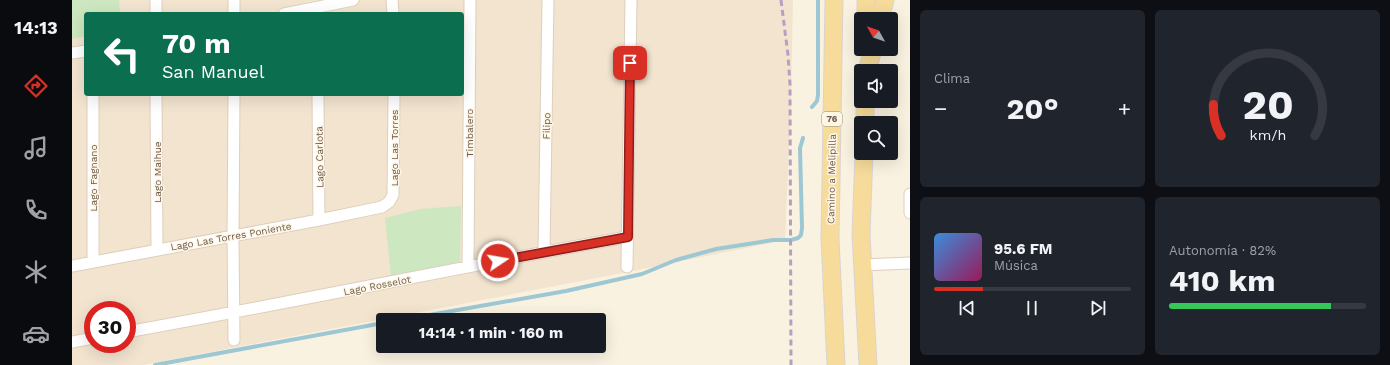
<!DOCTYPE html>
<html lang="es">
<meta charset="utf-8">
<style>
:root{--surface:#171b24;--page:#20242c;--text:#f1f3f6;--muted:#9ea1a6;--line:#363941;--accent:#d93025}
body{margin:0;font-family:"Work Sans",sans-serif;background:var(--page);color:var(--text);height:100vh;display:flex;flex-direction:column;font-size:15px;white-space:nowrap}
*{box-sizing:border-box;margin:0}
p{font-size:13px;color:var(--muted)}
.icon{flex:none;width:22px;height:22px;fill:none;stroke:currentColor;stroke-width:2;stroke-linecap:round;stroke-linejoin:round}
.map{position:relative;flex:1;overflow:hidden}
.side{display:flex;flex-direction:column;gap:10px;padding:10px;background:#0d0f14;width:480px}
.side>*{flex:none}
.banner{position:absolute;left:12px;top:12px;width:380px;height:84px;border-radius:4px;box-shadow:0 4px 16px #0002;background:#0b6e4f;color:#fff;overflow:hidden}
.needle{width:26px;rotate:310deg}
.tools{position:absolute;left:782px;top:12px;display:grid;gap:8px}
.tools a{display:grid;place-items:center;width:44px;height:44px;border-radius:4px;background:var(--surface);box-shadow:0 4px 16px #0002;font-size:20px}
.speed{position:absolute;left:12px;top:301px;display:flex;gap:8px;font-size:20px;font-weight:700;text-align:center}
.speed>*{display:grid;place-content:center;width:52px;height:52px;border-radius:50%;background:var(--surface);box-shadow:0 4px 16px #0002;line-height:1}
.speed .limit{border:6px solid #d22;background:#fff;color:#111}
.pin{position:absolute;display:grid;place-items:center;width:34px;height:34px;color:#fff;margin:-17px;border-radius:8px;box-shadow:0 2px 6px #0006}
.me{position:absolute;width:44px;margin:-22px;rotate:78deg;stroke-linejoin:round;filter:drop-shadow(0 0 3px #0008)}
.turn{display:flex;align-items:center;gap:14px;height:84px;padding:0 12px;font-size:18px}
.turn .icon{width:52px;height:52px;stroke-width:2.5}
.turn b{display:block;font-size:28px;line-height:34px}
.big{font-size:30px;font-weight:700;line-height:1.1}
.side .card{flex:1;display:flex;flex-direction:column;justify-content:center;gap:6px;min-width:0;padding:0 14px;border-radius:6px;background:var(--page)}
.side .dial{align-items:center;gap:0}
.dial svg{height:104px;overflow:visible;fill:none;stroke:var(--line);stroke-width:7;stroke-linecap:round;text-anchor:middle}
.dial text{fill:var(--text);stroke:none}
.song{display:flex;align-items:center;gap:12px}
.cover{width:48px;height:48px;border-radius:6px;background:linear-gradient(135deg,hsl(210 70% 55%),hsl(330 70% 35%))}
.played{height:4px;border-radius:2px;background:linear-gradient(90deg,var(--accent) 25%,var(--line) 25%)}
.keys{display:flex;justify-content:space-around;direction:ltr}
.heat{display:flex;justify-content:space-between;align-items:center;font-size:22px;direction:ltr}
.charge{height:6px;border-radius:3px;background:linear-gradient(90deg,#34c759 82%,var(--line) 0)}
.side .tiles{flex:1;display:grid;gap:10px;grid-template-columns:repeat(2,1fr)}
.trip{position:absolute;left:304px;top:313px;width:230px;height:40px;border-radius:4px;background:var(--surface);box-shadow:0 4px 16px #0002;font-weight:700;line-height:40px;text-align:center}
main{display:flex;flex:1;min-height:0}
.dock{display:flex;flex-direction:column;width:72px;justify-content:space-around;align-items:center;background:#090b0e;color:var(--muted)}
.dock .icon{width:28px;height:28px}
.dock .selected{color:var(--accent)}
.dock b{font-size:18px;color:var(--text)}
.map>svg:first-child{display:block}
.residential{fill:#f2e4cf;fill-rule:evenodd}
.green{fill:#cde7c0}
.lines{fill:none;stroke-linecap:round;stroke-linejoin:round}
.stream{stroke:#9dc7d3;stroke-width:4}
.minor-casing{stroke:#decfbd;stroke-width:13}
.primary-casing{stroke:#dad4d0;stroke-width:19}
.minor{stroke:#fff;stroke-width:11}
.primary{stroke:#f6db9b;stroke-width:17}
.rail{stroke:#b5a0c2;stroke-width:3;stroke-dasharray:6 4;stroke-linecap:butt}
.route-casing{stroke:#8d1f18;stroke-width:10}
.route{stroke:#d93025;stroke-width:7}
.labels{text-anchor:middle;stroke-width:3;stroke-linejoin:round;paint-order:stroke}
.shield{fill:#fef6e6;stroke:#9a8978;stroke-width:1}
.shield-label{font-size:9px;font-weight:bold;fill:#6f5a49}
.street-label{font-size:10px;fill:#6f5a49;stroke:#fef6e6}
</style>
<main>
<nav class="dock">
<b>14:13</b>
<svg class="icon selected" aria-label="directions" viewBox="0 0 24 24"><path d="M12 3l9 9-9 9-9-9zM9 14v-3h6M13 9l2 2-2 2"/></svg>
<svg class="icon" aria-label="music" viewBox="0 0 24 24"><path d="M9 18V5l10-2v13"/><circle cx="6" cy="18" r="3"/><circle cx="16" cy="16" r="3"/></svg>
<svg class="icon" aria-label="phone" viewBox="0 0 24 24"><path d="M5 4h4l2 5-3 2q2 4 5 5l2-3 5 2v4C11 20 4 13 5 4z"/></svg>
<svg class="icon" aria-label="climate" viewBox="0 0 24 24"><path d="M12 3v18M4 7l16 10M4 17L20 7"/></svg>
<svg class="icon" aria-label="car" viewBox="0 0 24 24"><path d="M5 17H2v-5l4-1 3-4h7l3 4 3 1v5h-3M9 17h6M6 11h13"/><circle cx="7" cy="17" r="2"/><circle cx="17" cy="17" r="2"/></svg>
</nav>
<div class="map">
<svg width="838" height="365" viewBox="0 0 838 365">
<rect width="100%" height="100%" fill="#faf2e0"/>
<path class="residential" d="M 0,0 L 721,0 L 719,101 L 713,240 L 556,272 L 71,365 L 0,365 ZM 14,14 L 390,14 L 390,94 L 14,94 ZM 21,310 L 55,310 L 55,344 L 21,344 Z"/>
<path class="green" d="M 0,0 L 47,0 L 48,14 L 14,14 L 14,36 L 0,39 Z
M 389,206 L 388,264 L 319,276 L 313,218 L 348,209 Z"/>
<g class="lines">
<path class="stream" d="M 740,107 L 745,101 L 746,95 L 746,0
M 329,320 L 494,291 L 570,274 L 604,260 L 644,249 L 701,240 L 719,240 L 726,238 L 729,235 L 730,228 L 728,148 L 731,138
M 83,365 L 311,323"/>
<g class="minor-casing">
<path id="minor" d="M 84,0 L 84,14
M 162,0 L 162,14
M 320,0 L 321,14
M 212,14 L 281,0
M 0,53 L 14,51
M 21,94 L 21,262
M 84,94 L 85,250
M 162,94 L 161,236 L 162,340
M 246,94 L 247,220
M 838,213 L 838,194
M 472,252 L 476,0
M 790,265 L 838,263
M 0,266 L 247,220 L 310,207 L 317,202 L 321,195 L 322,94
M 396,267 L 398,0
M 555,267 L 559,0
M 55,332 C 222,302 388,267 555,237
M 0,342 L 21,338"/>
</g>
<g class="primary-casing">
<path id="primary" d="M 762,0 L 758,238 L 764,365
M 794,0 L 794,19
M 808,19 L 813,0
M 795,71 L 801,49
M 793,123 L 793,101
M 792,153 L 789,234 L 796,365"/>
</g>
<use href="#minor" class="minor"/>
<use href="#primary" class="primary"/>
<path class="rail" d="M 709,0 L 716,55 L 718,84 L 719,365"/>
</g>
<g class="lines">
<g class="route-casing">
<path id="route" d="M 426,261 L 556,237 L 558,63"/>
</g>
<use href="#route" class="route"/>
</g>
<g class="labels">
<rect class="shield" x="750" y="112" width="20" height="14" rx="3"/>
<g class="shield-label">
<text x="760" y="122">76</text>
</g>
<g class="street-label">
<text transform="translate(474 126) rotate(-89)" y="4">Filipo</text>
<text transform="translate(397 133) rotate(-90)" y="4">Timbalero</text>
<text transform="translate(322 148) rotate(-90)" y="4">Lago Las Torres</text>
<text transform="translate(247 157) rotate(-91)" y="4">Lago Carlota</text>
<text transform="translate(85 172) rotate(-90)" y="4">Lago Maihue</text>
<text transform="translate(21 178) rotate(-90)" y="4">Lago Fagnano</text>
<text transform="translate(759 179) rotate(-89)" y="4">Camino a Melipilla</text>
<text transform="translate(159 236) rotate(-10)" y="4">Lago Las Torres Poniente</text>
<text transform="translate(305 285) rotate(-11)" y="4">Lago Rosselot</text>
</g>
</g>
</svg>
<div class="tools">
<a><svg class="needle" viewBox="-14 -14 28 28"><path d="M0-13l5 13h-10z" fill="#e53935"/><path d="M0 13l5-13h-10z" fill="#9ea1a6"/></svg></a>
<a><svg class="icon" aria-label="sound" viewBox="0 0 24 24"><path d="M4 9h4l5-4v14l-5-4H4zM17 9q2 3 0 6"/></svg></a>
<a><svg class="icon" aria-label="search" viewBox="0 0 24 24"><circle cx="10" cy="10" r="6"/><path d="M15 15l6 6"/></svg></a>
</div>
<div class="speed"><div class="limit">30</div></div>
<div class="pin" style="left:558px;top:63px;background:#d93025"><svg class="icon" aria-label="arrive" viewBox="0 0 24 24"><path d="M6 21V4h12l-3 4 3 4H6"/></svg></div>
<svg class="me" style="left:426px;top:261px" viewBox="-20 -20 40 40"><circle r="17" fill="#d93025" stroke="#fff" stroke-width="3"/><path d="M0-11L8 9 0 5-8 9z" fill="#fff"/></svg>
<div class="trip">14:14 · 1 min · 160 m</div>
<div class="banner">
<div class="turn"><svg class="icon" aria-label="left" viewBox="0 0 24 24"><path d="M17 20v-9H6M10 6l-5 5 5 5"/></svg><div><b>70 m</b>San Manuel</div></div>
</div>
</div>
<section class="side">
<div class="tiles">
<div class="card"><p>Clima</p>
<div class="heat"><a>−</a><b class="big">20°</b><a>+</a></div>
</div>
<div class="card dial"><svg viewBox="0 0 100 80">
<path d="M14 69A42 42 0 1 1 86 69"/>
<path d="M14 69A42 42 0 0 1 8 45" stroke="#d93025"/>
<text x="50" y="56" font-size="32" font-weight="700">20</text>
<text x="50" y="72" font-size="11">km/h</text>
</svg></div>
<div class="card">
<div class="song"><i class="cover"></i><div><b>95.6 FM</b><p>Música</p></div></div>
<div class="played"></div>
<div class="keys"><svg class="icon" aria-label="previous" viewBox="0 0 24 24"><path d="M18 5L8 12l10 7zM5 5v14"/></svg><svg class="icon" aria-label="pause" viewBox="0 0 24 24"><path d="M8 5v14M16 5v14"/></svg><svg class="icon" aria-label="next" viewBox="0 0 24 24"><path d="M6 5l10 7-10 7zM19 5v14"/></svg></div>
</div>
<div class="card"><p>Autonomía · 82%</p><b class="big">410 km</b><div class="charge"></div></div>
</div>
</section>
</main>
